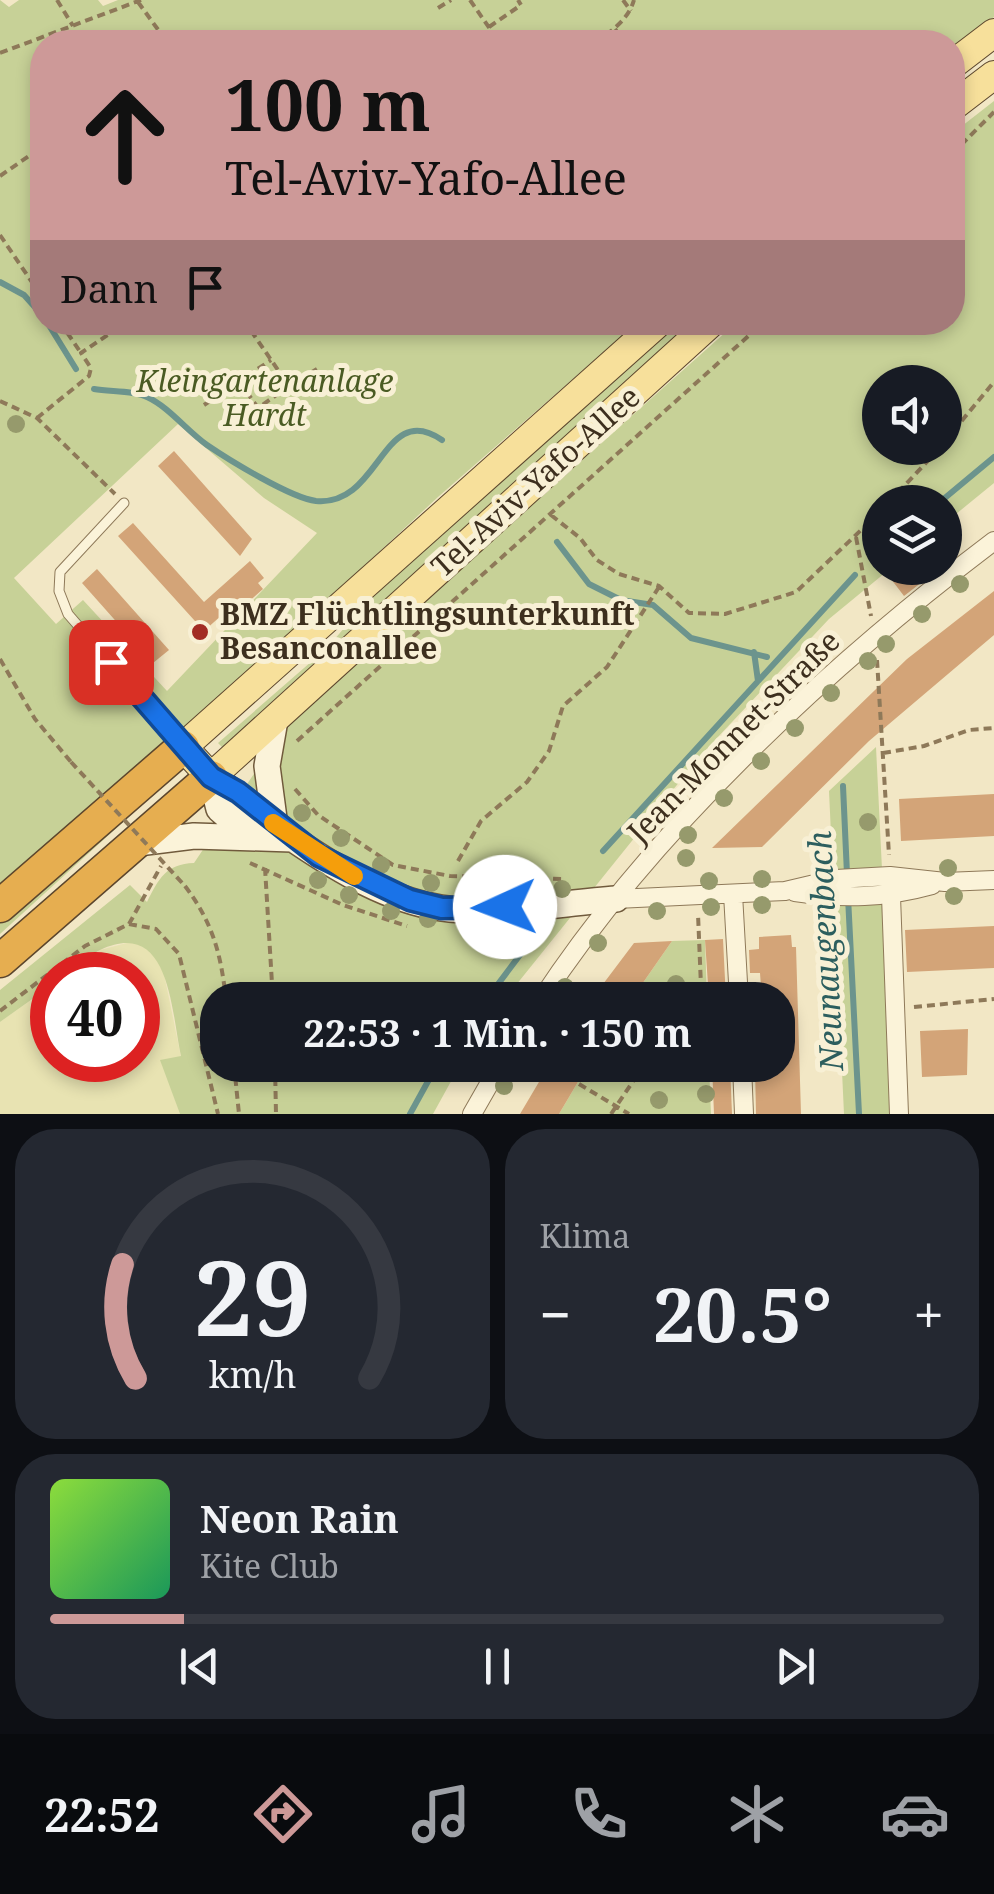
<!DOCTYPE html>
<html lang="de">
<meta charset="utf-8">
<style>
:root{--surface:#171b24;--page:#242831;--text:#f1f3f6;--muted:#9ea1a6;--line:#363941;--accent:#cd9998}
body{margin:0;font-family:"Noto Serif",serif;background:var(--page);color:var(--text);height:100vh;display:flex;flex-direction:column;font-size:38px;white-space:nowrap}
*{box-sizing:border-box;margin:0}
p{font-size:32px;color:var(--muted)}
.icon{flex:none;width:55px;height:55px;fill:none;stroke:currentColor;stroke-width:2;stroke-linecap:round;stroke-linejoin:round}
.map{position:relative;height:1114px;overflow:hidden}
.details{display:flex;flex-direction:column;gap:15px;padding:15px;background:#0d0f14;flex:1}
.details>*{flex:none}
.banner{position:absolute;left:30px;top:30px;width:935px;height:305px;border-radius:40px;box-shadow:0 5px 15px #0003;background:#cd9998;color:#111;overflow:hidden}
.tools{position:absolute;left:862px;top:365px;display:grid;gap:20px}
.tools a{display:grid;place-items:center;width:100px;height:100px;border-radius:50%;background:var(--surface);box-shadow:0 5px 15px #0003;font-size:50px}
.speed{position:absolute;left:30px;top:952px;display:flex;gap:20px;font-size:50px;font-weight:700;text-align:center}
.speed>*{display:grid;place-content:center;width:130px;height:130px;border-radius:50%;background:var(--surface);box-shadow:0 5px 15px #0003;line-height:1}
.speed .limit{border:15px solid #d22;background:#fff;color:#111}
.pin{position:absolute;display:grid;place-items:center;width:85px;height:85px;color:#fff;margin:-42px;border-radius:20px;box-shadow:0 5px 15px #0006}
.me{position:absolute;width:110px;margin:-55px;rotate:268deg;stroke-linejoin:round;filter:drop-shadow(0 0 8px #0008)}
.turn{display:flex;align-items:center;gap:35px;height:210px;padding:0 30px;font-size:45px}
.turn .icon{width:130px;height:130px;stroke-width:2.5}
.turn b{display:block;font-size:70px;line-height:85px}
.then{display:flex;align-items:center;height:95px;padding:0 30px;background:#0003;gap:20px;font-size:38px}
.big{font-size:75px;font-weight:700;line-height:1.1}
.details .widget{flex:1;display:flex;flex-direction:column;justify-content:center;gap:15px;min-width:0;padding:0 35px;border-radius:40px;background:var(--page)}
.details .dial{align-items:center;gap:0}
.dial svg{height:260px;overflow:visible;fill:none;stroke:var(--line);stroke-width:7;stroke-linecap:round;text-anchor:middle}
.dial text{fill:var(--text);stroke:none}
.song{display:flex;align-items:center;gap:30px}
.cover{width:120px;height:120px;border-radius:15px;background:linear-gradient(135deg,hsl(90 70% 55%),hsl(150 70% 35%))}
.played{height:10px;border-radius:5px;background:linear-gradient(90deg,var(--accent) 15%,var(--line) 15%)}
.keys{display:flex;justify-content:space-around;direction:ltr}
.heat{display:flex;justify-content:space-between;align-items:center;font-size:55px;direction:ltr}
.details .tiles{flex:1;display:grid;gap:15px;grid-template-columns:1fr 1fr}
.widget:last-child{grid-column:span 2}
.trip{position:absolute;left:200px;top:982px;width:595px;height:100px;border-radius:40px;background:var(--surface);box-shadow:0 5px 15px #0003;font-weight:700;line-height:100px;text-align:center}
.menu{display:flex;height:160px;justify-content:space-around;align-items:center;background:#090b0e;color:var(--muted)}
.menu .icon{width:70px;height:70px}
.menu .selected{color:var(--accent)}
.menu b{font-size:45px;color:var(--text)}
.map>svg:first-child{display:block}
.farmland{fill:#e8e3b2}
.green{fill:#c7d197;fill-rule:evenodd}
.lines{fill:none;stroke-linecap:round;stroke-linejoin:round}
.stream{stroke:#6c948d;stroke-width:6}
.building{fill:#d3a478}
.lane-casing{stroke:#8e7959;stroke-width:11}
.street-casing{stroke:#8e7959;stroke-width:20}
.secondary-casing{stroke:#705a3c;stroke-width:28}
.primary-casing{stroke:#5c462d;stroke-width:30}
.highway-casing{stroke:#5c462d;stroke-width:35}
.path{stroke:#8e7959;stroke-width:4;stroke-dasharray:8 5;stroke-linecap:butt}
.lane{stroke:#fbf3d9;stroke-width:9}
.street{stroke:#fbf3d9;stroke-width:18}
.secondary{stroke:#fbf3d9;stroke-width:25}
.primary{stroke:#f7e09b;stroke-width:28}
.highway{stroke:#e6ae50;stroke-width:32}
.path-bridge{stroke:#8e7959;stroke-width:4;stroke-dasharray:8 5;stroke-linecap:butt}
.tree{fill:#969a6c}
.route-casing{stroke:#114b97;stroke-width:25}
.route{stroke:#1a73e8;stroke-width:18}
.slow{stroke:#f59e0b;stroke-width:18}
.poi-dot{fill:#a22c24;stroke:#f8f0d5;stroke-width:4}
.labels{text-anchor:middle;stroke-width:10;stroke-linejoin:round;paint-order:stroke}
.park-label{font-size:30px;font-style:italic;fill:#4a5b23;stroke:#f8f0d5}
.street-label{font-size:30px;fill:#3d2f1e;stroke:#f8f0d5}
.poi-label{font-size:30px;font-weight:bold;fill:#3d2f1e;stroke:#f8f0d5;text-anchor:start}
.water-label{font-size:32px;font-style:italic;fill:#2c5e5e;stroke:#f8f0d5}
</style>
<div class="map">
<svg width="994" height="1114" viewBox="0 0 994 1114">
<rect width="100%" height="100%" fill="#f2e7c5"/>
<path class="farmland" d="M 134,941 L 149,947 L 162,964 L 181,1057 L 161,1060 L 180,1114 L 0,1114 L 0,1022 L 52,985 L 52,1060 L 138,1060 L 138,975 L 66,975 L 100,950 Z"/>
<path class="green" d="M 0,0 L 9,7 L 19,0 L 98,0 L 103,6 L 118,0 L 994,0 L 994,17 L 953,51 L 952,42 L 42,42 L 42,322 L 637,323 L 438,497 L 231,690 L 195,717 L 0,892 ZM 178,424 L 264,498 L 317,533 L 167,691 L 83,600 L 56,624 L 14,578 Z
M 994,101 L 994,483 L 945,523 L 945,502 L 880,502 L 880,568 L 891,568 L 829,619 L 701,755 L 504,1000 L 218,1000 L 218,1065 L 460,1065 L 433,1114 L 180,1114 L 160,1060 L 181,1056 C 171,1010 170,917 100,950 C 82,959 74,975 52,975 L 52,985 L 0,1022 L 0,990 L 130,885 L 147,902 C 159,878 166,864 194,863 L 290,720 L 736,323 L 952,322 L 953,133 ZM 880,382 L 945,382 L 945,448 L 880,448 Z
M 678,323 L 697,323 L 223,748 L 218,743 L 327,648 L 375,592 Z
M 876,747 L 894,1114 L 844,1114 L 829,791 Z
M 160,779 L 168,781 L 0,934 L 0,922 Z
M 705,940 L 707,1000 L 631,1000 L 672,941 Z
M 588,1065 L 709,1065 L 711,1114 L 559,1114 Z"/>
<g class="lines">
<path class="stream" d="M 0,282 L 24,295 L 42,315
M 47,322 L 76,369
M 94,389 C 110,392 133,390 147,397 C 169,407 187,431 207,445 C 229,460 291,498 316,501 C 381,507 382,399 442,440
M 940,502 L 994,457
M 557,542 L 589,584 L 621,600 L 653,605 L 691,638 L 767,657
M 879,553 L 880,553
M 754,652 L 758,681
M 843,786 L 847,874
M 603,851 L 855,575
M 848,897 L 859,1114
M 486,1000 L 526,947
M 410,1114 L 437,1065"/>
</g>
<path class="building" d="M 174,451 L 252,539 L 240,556 L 158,466 Z
M 133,523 L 204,602 L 250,561 L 264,578 L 258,583 L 263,589 L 238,611 L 233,605 L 204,631 L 118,536 Z
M 905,568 L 940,568 L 904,596 L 891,579 Z
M 97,569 L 169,650 L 153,663 L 82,583 Z
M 994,591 L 994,635 L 869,741 L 762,847 L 712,848 L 907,659 Z
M 994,794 L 994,836 L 901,841 L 899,799 Z
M 994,926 L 994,968 L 907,972 L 905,930 Z
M 791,935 L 792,947 L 796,947 L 801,1114 L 756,1114 L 755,1068 L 778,1065 L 778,1000 L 762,1000 L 760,973 L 750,973 L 749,950 L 759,949 L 759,937 Z
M 723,939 L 726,1000 L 709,1000 L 705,940 Z
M 672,941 L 631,1000 L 591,1000 L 634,943 Z
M 968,1029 L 967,1075 L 922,1077 L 920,1031 Z
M 549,1065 L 588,1065 L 559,1114 L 520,1114 Z
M 712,1065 L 730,1065 L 732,1114 L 714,1114 Z"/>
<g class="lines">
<g class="lane-casing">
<path id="lane" d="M 124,503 L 60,572 L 59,591 L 68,614 L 178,741"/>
</g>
<g class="street-casing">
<path id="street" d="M 795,892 C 844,899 885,898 932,885
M 733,894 L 739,1000
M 891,896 L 899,1114
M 616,899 L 785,891 L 836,879 L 890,876 L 945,882 L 994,880
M 541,1000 C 653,829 831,664 994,541
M 742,1065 L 744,1114
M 472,1114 L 500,1065"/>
</g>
<g class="secondary-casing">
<path id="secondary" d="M 275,720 L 267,766 L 275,826
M 211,777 C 243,795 265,821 296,841 C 339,870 388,900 441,908 C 496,916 560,903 616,899
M 211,777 L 219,809 L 251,837
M 138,843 L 194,836 L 292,839"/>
</g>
<g class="primary-casing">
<path id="primary" d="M 952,65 L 994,33
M 952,107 L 994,75
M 659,322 L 183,747 L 211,777 L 712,322"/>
</g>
<g class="highway-casing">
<path id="highway" d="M 0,906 L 183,747
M 0,961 L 211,777"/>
</g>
<path class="path" d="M 57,0 L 73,26
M 470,0 L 499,42
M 623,0 L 631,11
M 138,2 L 167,42
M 438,8 L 451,0
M 489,27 L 521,5 L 518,0
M 615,29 L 624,42
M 595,42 C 612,31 628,20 634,0
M 0,53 L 141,0
M 952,154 L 994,112
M 0,176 L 42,147
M 0,235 L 42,297
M 60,322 L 81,353
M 432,322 L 433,323
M 239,381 L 258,408 L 289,386 L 245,322
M 289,386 L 317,369
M 0,401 L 37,418 L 115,494
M 204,405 L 271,360
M 37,418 L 89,376 L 91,368 L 81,353 L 127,322
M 945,441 L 994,382
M 889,502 L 940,448
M 551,515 L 580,538 L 597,560 L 619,574 L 659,586 L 689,613 L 725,614 L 796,592 L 880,512
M 856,537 L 871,616
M 0,659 L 35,719 L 71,762
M 877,660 L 889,855
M 297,741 L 764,322
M 883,753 L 924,746 L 969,730 L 994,728
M 295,789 L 318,815 L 393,865 L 450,876 L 562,879
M 458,861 L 481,821 L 527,782 L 549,751 L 563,706 L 607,667 L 659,587
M 250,863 L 343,905 L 407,926
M 265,868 L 273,1000
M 185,886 C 213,923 221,954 226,1000
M 129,924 L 156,929 L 179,954 L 218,1114
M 690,1000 L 701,986 L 698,914
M 914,1007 L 994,999
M 0,1011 L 85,946 L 129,924 L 161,866
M 234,1065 L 239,1114
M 275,1065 L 276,1114
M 579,1084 L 629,1114
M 611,1114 L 644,1065"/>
<use href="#lane" class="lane"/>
<use href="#street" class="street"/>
<use href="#secondary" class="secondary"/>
<use href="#primary" class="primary"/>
<use href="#highway" class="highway"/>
<path class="path-bridge" d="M 71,762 L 185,886"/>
</g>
<g class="tree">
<circle cx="16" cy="424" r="9"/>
<circle cx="960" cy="584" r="9"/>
<circle cx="922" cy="614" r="9"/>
<circle cx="886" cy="644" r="9"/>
<circle cx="868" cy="661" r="9"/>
<circle cx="831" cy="693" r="9"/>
<circle cx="795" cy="728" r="9"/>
<circle cx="761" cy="761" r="9"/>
<circle cx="724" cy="798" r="9"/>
<circle cx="302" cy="813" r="9"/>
<circle cx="868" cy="822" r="9"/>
<circle cx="688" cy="835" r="9"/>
<circle cx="341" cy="838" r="9"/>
<circle cx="686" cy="858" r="9"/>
<circle cx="381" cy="865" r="9"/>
<circle cx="948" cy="868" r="9"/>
<circle cx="762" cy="879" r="9"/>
<circle cx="318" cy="880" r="9"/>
<circle cx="709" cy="881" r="9"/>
<circle cx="431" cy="883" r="9"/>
<circle cx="562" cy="889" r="9"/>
<circle cx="473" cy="890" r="9"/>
<circle cx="521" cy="892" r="9"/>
<circle cx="349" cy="895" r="9"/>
<circle cx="954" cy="896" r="9"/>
<circle cx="762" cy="905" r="9"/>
<circle cx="711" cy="907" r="9"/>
<circle cx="391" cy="911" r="9"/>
<circle cx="657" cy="911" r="9"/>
<circle cx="428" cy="919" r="9"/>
<circle cx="598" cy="943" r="9"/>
<circle cx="676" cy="984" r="9"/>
<circle cx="565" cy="987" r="9"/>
<circle cx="504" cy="1086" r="9"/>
<circle cx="706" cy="1094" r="9"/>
<circle cx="659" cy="1100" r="9"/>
</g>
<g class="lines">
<g class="route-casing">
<path id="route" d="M 111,662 L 211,777 L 238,792 L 319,856 L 410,900 L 442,908 L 505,907"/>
</g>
<use href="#route" class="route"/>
<path class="slow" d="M 273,823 L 354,876"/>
</g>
<circle class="poi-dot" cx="200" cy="632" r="10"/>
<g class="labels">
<g class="park-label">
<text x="265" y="392">Kleingartenanlage<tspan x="265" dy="34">Hardt</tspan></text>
</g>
<g class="street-label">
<text transform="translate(536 482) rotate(-42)" y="10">Tel-Aviv-Yafo-Allee</text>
<text transform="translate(734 737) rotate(-45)" y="10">Jean-Monnet-Straße</text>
</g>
<g class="poi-label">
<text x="220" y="625">BMZ Flüchtlingsunterkunft<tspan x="220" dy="34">Besanconallee</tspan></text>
</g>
<g class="water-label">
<text transform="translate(826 951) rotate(-93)" y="11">Neunaugenbach</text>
</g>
</g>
</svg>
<div class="tools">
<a><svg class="icon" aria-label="sound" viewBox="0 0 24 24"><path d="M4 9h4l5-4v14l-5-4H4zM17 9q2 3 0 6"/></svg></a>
<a><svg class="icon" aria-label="layers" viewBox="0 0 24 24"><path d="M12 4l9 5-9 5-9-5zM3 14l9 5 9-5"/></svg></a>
</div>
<div class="speed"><div class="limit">40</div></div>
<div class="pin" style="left:111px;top:662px;background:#d93025"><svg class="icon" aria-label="arrive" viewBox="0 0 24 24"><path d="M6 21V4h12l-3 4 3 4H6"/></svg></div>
<svg class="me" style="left:505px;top:907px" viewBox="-20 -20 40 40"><circle r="19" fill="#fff"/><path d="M0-13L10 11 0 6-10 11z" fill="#1a73e8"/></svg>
<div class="trip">22:53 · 1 Min. · 150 m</div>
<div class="banner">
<div class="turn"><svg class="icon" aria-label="ahead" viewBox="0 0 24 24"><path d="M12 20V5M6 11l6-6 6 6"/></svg><div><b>100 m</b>Tel-Aviv-Yafo-Allee</div></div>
<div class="then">Dann<svg class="icon" aria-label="arrive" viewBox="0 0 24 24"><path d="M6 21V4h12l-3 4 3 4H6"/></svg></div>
</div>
</div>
<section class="details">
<div class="tiles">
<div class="widget dial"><svg viewBox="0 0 100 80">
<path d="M14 69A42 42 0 1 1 86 69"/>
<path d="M14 69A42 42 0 0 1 10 34" stroke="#cd9998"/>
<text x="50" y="56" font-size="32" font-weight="700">29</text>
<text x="50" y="72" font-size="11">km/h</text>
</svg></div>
<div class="widget"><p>Klima</p>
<div class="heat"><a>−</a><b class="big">20.5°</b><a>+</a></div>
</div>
<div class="widget">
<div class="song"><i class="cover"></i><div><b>Neon Rain</b><p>Kite Club</p></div></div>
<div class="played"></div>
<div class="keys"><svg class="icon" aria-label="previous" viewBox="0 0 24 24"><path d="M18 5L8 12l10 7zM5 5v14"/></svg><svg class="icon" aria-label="pause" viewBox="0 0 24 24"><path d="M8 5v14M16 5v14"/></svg><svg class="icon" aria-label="next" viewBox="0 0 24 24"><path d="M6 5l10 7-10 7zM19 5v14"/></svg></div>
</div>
</div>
</section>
<nav class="menu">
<b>22:52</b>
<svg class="icon selected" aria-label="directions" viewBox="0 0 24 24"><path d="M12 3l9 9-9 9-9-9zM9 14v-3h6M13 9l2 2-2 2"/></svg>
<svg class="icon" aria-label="music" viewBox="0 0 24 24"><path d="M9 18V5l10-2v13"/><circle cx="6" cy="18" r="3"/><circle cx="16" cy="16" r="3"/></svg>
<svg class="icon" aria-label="phone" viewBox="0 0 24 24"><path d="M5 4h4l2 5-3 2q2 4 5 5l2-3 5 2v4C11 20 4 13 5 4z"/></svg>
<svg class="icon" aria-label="climate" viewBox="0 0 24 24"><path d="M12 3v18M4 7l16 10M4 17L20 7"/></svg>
<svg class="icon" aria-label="car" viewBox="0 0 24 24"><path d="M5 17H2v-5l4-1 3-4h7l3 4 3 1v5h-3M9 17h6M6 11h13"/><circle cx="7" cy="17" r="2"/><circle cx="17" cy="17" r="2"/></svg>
</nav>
